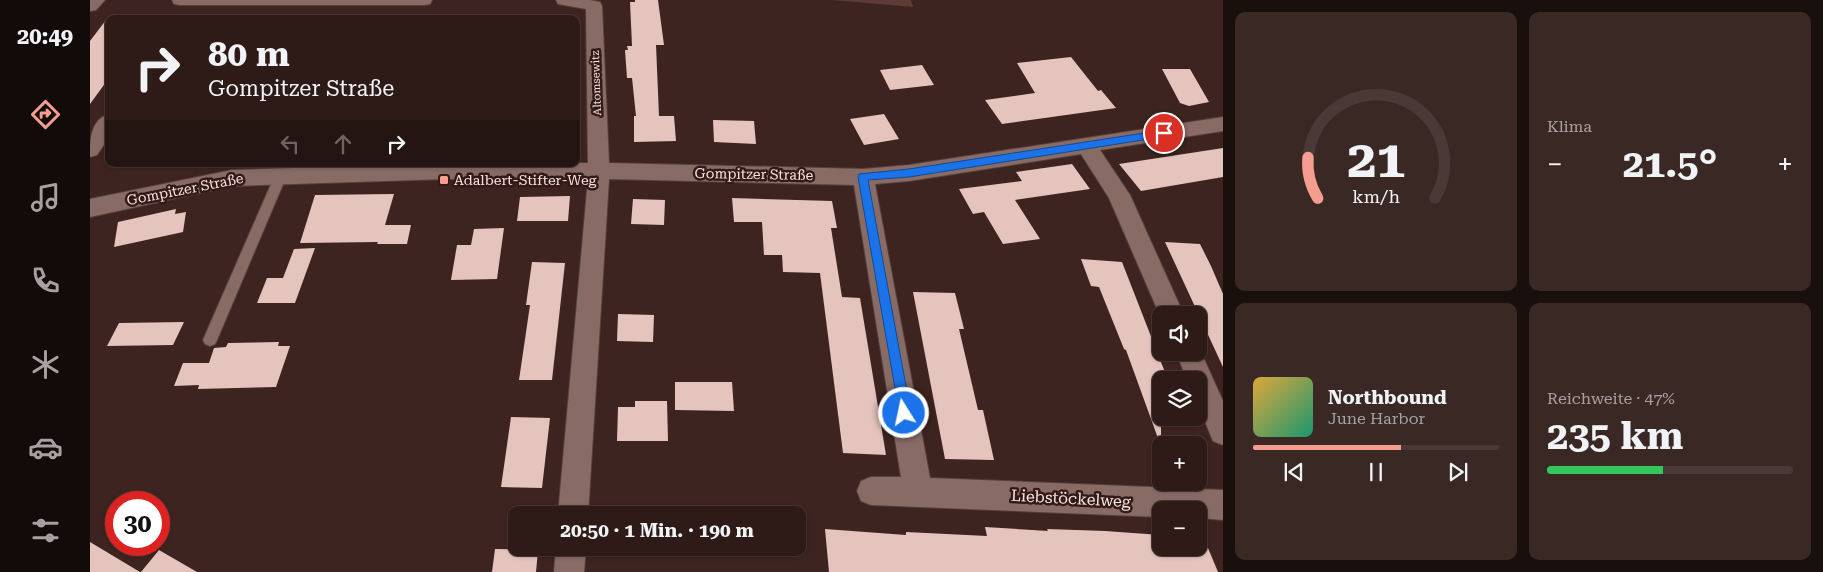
<!DOCTYPE html>
<html lang="de">
<meta charset="utf-8">
<style>
:root{--surface:#2e1b18;--page:#3a2825;--text:#f1f3f6;--muted:#a7a1a2;--line:#493937;--accent:#f59d8f}
body{margin:0;font-family:"Roboto Serif",serif;background:var(--page);color:var(--text);height:100vh;display:flex;flex-direction:column;font-size:19px;white-space:nowrap}
*{box-sizing:border-box;margin:0}
p{font-size:16px;color:var(--muted)}
.icon{flex:none;width:28px;height:28px;fill:none;stroke:currentColor;stroke-width:2;stroke-linecap:round;stroke-linejoin:round}
.map{position:relative;flex:1;overflow:hidden}
.side{display:flex;flex-direction:column;gap:12px;padding:12px;background:#190f0d;width:600px}
.side>*{flex:none}
.banner{position:absolute;left:15px;top:15px;width:475px;height:152px;border-radius:10px;box-shadow:0 1px 4px #0004,0 0 0 1px var(--line);background:#2e1b18;color:var(--text);overflow:hidden}
.tools{position:absolute;left:1062px;top:306px;display:grid;gap:10px}
.tools a{display:grid;place-items:center;width:55px;height:55px;border-radius:10px;background:var(--surface);box-shadow:0 1px 4px #0004,0 0 0 1px var(--line);font-size:25px}
.speed{position:absolute;left:15px;top:491px;display:flex;gap:10px;font-size:25px;font-weight:700;text-align:center}
.speed>*{display:grid;place-content:center;width:65px;height:65px;border-radius:50%;background:var(--surface);box-shadow:0 1px 4px #0004,0 0 0 1px var(--line);line-height:1}
.speed .limit{border:8px solid #d22;background:#fff;color:#111}
.pin{position:absolute;display:grid;place-items:center;width:42px;height:42px;color:#fff;margin:-21px;border:2px solid #fff;border-radius:50%;box-shadow:0 1px 5px #0007}
.me{position:absolute;width:55px;margin:-28px;rotate:350deg;stroke-linejoin:round;filter:drop-shadow(0 0 4px #0008)}
.turn{display:flex;align-items:center;gap:18px;height:105px;padding:0 20px;font-size:22px}
.turn .icon{width:65px;height:65px;stroke-width:2.5}
.turn b{display:block;font-size:35px;line-height:42px}
.lanes{display:flex;align-items:center;height:48px;padding:0 20px;background:#0003;justify-content:center;gap:25px;direction:ltr}
.lanes .off{opacity:.35}
.big{font-size:38px;font-weight:700;line-height:1.1}
.side .tile{flex:1;display:flex;flex-direction:column;justify-content:center;gap:8px;min-width:0;padding:0 18px;border-radius:10px;background:var(--page)}
.side .dial{align-items:center;gap:0}
.dial svg{height:130px;overflow:visible;fill:none;stroke:var(--line);stroke-width:7;stroke-linecap:round;text-anchor:middle}
.dial text{fill:var(--text);stroke:none}
.song{display:flex;align-items:center;gap:15px}
.cover{width:60px;height:60px;border-radius:8px;background:linear-gradient(135deg,hsl(40 70% 55%),hsl(160 70% 35%))}
.played{height:5px;border-radius:2px;background:linear-gradient(90deg,var(--accent) 60%,var(--line) 60%)}
.keys{display:flex;justify-content:space-around;direction:ltr}
.heat{display:flex;justify-content:space-between;align-items:center;font-size:28px;direction:ltr}
.charge{height:8px;border-radius:4px;background:linear-gradient(90deg,#34c759 47%,var(--line) 0)}
.side .tiles{flex:1;display:grid;gap:12px;grid-template-columns:repeat(2,1fr)}
.trip{position:absolute;left:418px;top:506px;width:298px;height:50px;border-radius:10px;background:var(--surface);box-shadow:0 1px 4px #0004,0 0 0 1px var(--line);font-weight:700;line-height:50px;text-align:center}
main{display:flex;flex:1;min-height:0}
.tabs{display:flex;flex-direction:column;width:90px;justify-content:space-around;align-items:center;background:#120b0a;color:var(--muted)}
.tabs .icon{width:35px;height:35px}
.tabs .on{color:var(--accent)}
.tabs b{font-size:22px;color:var(--text)}
.map>svg:first-child{display:block}
.green{fill:#5d3b36}
.building{fill:#e6c4be}
.lines{fill:none;stroke-linecap:round;stroke-linejoin:round}
.service-casing{stroke:#56413d;stroke-width:2}
.minor-casing{stroke:#56413d;stroke-width:2}
.service{fill:#896b66;fill-rule:evenodd}
.minor{fill:#896b66;fill-rule:evenodd}
.route{fill:#1a73e8;stroke:#114b97}
.poi-dot{fill:#f59d8f;stroke:#331a17;stroke-width:2}
.labels{text-anchor:middle;stroke-width:5;stroke-linejoin:round;paint-order:stroke}
.far-street-label{font-size:11px;fill:#f6e4e1;stroke:#331a17}
.street-label{font-size:14px;fill:#f6e4e1;stroke:#331a17}
.poi-label{font-size:14px;fill:#f6e4e1;stroke:#331a17;text-anchor:start}
.near-street-label{font-size:16px;fill:#f6e4e1;stroke:#331a17}
</style>
<main>
<nav class="tabs">
<b>20:49</b>
<svg class="icon on" aria-label="directions" viewBox="0 0 24 24"><path d="M12 3l9 9-9 9-9-9zM9 14v-3h6M13 9l2 2-2 2"/></svg>
<svg class="icon" aria-label="music" viewBox="0 0 24 24"><path d="M9 18V5l10-2v13"/><circle cx="6" cy="18" r="3"/><circle cx="16" cy="16" r="3"/></svg>
<svg class="icon" aria-label="phone" viewBox="0 0 24 24"><path d="M5 4h4l2 5-3 2q2 4 5 5l2-3 5 2v4C11 20 4 13 5 4z"/></svg>
<svg class="icon" aria-label="climate" viewBox="0 0 24 24"><path d="M12 3v18M4 7l16 10M4 17L20 7"/></svg>
<svg class="icon" aria-label="car" viewBox="0 0 24 24"><path d="M5 17H2v-5l4-1 3-4h7l3 4 3 1v5h-3M9 17h6M6 11h13"/><circle cx="7" cy="17" r="2"/><circle cx="17" cy="17" r="2"/></svg>
<svg class="icon" aria-label="filters" viewBox="0 0 24 24"><path d="M4 7h16M4 17h16"/><circle cx="9" cy="7" r="2"/><circle cx="15" cy="17" r="2"/></svg>
</nav>
<div class="map">
<svg width="1133" height="572" viewBox="0 0 1133 572">
<rect width="100%" height="100%" fill="#3d2420"/>
<path class="green" d="M 742,0 L 821,0 L 823,7 Z"/>
<path class="building" d="M 545,0 L 568,0 L 574,45 L 566,45 L 569,116 L 584,116 L 586,141 L 544,142 L 544,116 L 546,116 L 542,78 L 537,78 L 535,50 L 538,50 L 537,46 L 542,46 L 540,2 L 545,2 Z
M 19,16 L 19,78 L 0,104 L 0,41 Z
M 981,57 L 1008,91 L 1011,90 L 1026,108 L 912,124 L 895,100 L 945,93 L 927,63 Z
M 832,65 L 844,85 L 800,90 L 790,70 Z
M 1072,69 L 1100,69 L 1119,102 L 1099,106 L 1090,103 Z
M 794,114 L 809,139 L 774,145 L 760,119 Z
M 623,120 L 664,121 L 666,144 L 624,142 Z
M 1133,148 L 1133,177 L 1051,191 L 1029,164 Z
M 982,164 L 1000,189 L 925,200 L 950,239 L 913,244 L 894,212 L 883,214 L 869,189 L 932,181 L 926,172 Z
M 304,194 L 295,225 L 321,225 L 317,244 L 287,244 L 288,242 L 210,243 L 225,195 Z
M 480,196 L 478,221 L 427,221 L 430,197 Z
M 642,198 L 742,201 L 747,228 L 741,228 L 752,297 L 770,298 L 796,455 L 753,453 L 730,273 L 693,272 L 692,255 L 674,255 L 672,222 L 644,222 Z
M 543,199 L 575,200 L 574,225 L 541,224 Z
M 86,209 L 85,214 L 96,212 L 93,232 L 24,247 L 28,222 Z
M 414,228 L 407,279 L 361,280 L 367,245 L 381,245 L 384,229 Z
M 1075,242 L 1110,244 L 1121,266 L 1133,294 L 1133,367 Z
M 225,248 L 205,303 L 167,303 L 177,278 L 193,278 L 204,249 Z
M 991,259 L 1032,262 L 1078,380 L 1071,380 L 1071,440 L 1069,441 L 1036,350 L 1034,349 L 1009,287 L 1001,286 Z
M 442,262 L 475,263 L 462,380 L 429,380 L 440,305 L 436,305 Z
M 823,292 L 865,293 L 874,329 L 869,329 L 888,410 L 893,410 L 904,460 L 855,459 Z
M 528,314 L 564,315 L 563,342 L 527,341 Z
M 94,322 L 83,345 L 17,346 L 29,323 Z
M 189,342 L 188,346 L 200,346 L 186,387 L 108,389 L 109,385 L 84,386 L 93,363 L 119,363 L 124,348 L 136,347 L 138,343 Z
M 585,382 L 642,382 L 644,411 L 585,410 Z
M 545,401 L 577,401 L 578,441 L 527,441 L 528,407 L 545,407 Z
M 421,417 L 460,418 L 452,488 L 411,487 Z
M 895,527 L 958,531 L 957,529 L 1015,531 L 1071,535 L 1071,548 L 1118,548 L 1128,572 L 739,572 L 735,529 L 816,535 L 816,532 L 897,536 Z
M 0,542 L 50,572 L 0,572 Z
M 405,549 L 448,550 L 446,572 L 402,572 Z
M 69,550 L 107,572 L 51,572 Z"/>
<g class="lines">
<g class="service-casing">
<path id="service" d="M 191,171 L 197,175 L 127,340 L 125,344 L 120,346 L 115,344 L 113,340 L 185,175 Z"/>
</g>
<g class="minor-casing">
<path id="minor" d="M 0,0 L 15,0 L 6,10 L 0,11 Z
M 82,0 L 342,0 L 340,4 L 334,5 L 90,5 L 84,4 Z
M 466,0 L 500,0 L 510,2 L 512,6 L 519,163 L 773,169 L 819,165 L 1133,117 L 1133,131 L 1010,150 L 1040,195 L 1094,315 L 1071,315 L 1071,318 L 1019,198 L 991,154 L 819,181 L 785,184 L 840,478 L 1133,490 L 1133,520 L 1109,518 L 1109,510 L 1071,510 L 1071,517 L 781,505 L 771,501 L 767,491 L 771,481 L 781,477 L 811,477 L 764,185 L 519,179 L 498,515 L 468,515 L 498,179 L 357,179 L 142,186 L 0,217 L 0,199 L 142,170 L 332,164 L 498,163 L 496,9 L 468,4 Z
M 19,114 L 19,137 L 7,155 L 0,157 C 0,141 0,120 19,114 Z
M 1109,348 L 1133,401 L 1133,445 L 1123,441 L 1109,407 L 1109,380 L 1097,380 L 1086,352 L 1109,352 Z
M 466,548 L 496,548 L 494,572 L 464,572 Z"/>
</g>
<use href="#service" class="service"/>
<use href="#minor" class="minor"/>
</g>
<path class="route" d="M 1074,130 L 1079,133 L 1078,136 L 819,177 L 778,180 L 821,413 L 819,417 L 814,419 L 810,417 L 768,177 L 769,174 L 819,169 Z"/>
<rect class="poi-dot" x="349" y="175" width="10" height="10" rx="2.5"/>
<g class="labels">
<g class="far-street-label">
<text transform="translate(506 83) rotate(-92)" y="4">Altomsewitz</text>
</g>
<g class="street-label">
<text transform="translate(664 174) rotate(1)" y="5">Gompitzer Straße</text>
<text transform="translate(95 189) rotate(-11)" y="5">Gompitzer Straße</text>
</g>
<g class="poi-label">
<text x="364" y="185">Adalbert-Stifter-Weg</text>
</g>
<g class="near-street-label">
<text transform="translate(981 498) rotate(3)" y="6">Liebstöckelweg</text>
</g>
</g>
</svg>
<div class="tools">
<a><svg class="icon" aria-label="sound" viewBox="0 0 24 24"><path d="M4 9h4l5-4v14l-5-4H4zM17 9q2 3 0 6"/></svg></a>
<a><svg class="icon" aria-label="layers" viewBox="0 0 24 24"><path d="M12 4l9 5-9 5-9-5zM3 14l9 5 9-5"/></svg></a>
<a>+</a>
<a>−</a>
</div>
<div class="speed"><div class="limit">30</div></div>
<div class="pin" style="left:1074px;top:133px;background:#d93025"><svg class="icon" aria-label="arrive" viewBox="0 0 24 24"><path d="M6 21V4h12l-3 4 3 4H6"/></svg></div>
<svg class="me" style="left:814px;top:413px" viewBox="-20 -20 40 40"><circle r="17" fill="#1a73e8" stroke="#fff" stroke-width="3"/><path d="M0-11L8 9 0 5-8 9z" fill="#fff"/></svg>
<div class="trip">20:50 · 1 Min. · 190 m</div>
<div class="banner">
<div class="turn"><svg class="icon" aria-label="right" viewBox="0 0 24 24"><path d="M7 20v-9h11M14 6l5 5-5 5"/></svg><div><b>80 m</b>Gompitzer Straße</div></div>
<div class="lanes"><svg class="icon off" aria-label="left" viewBox="0 0 24 24"><path d="M17 20v-9H6M10 6l-5 5 5 5"/></svg><svg class="icon off" aria-label="ahead" viewBox="0 0 24 24"><path d="M12 20V5M6 11l6-6 6 6"/></svg><svg class="icon" aria-label="right" viewBox="0 0 24 24"><path d="M7 20v-9h11M14 6l5 5-5 5"/></svg></div>
</div>
</div>
<section class="side">
<div class="tiles">
<div class="tile dial"><svg viewBox="0 0 100 80">
<path d="M14 69A42 42 0 1 1 86 69"/>
<path d="M14 69A42 42 0 0 1 8 44" stroke="#f59d8f"/>
<text x="50" y="56" font-size="32" font-weight="700">21</text>
<text x="50" y="72" font-size="11">km/h</text>
</svg></div>
<div class="tile"><p>Klima</p>
<div class="heat"><a>−</a><b class="big">21.5°</b><a>+</a></div>
</div>
<div class="tile">
<div class="song"><i class="cover"></i><div><b>Northbound</b><p>June Harbor</p></div></div>
<div class="played"></div>
<div class="keys"><svg class="icon" aria-label="previous" viewBox="0 0 24 24"><path d="M18 5L8 12l10 7zM5 5v14"/></svg><svg class="icon" aria-label="pause" viewBox="0 0 24 24"><path d="M8 5v14M16 5v14"/></svg><svg class="icon" aria-label="next" viewBox="0 0 24 24"><path d="M6 5l10 7-10 7zM19 5v14"/></svg></div>
</div>
<div class="tile"><p>Reichweite · 47%</p><b class="big">235 km</b><div class="charge"></div></div>
</div>
</section>
</main>
